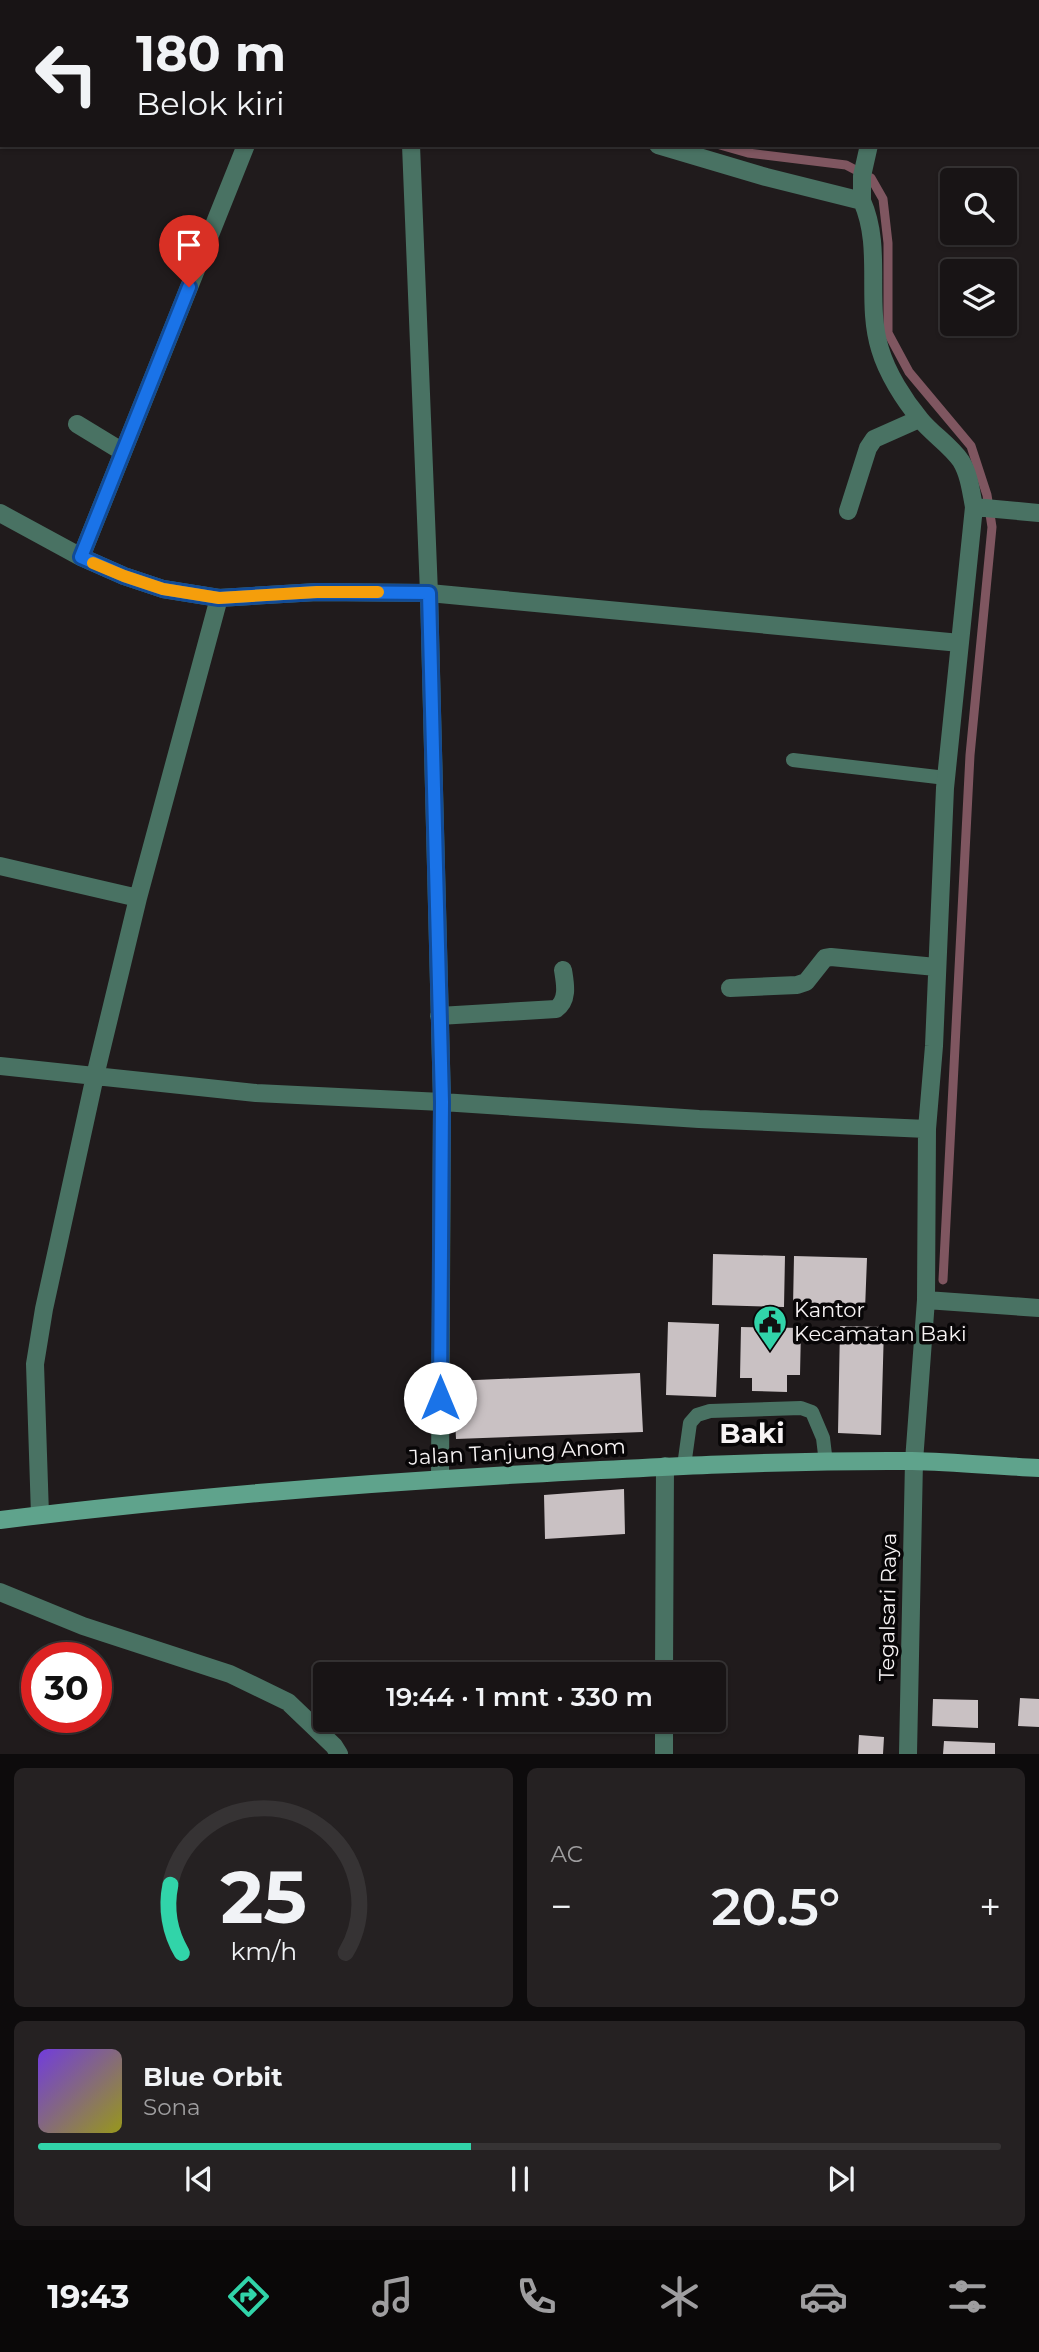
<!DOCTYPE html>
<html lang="id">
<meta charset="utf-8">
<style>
:root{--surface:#181415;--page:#252122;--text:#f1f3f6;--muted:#9f9ea0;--line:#363334;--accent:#31d4a9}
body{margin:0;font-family:Montserrat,sans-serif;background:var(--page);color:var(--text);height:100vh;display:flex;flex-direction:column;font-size:26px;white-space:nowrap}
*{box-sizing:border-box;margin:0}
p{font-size:23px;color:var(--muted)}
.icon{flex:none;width:38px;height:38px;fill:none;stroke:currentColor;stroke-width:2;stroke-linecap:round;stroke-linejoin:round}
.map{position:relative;height:1754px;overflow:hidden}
.sheet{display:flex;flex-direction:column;gap:14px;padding:14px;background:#0d0b0c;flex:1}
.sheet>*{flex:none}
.banner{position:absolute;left:0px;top:0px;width:1040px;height:147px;box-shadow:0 2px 5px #0004,0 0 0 2px var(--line);background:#181415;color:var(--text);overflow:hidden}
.buttons{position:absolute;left:940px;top:168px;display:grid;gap:14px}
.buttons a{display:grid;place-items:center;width:77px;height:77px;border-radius:7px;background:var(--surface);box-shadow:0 2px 5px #0004,0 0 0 2px var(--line);font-size:35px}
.speed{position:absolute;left:21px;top:1642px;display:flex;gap:14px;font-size:35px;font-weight:700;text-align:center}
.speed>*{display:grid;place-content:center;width:91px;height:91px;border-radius:50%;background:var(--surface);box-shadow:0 2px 5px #0004,0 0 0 2px var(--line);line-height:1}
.speed .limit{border:10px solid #d22;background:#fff;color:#111}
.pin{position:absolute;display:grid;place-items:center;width:60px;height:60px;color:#fff;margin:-72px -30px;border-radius:50% 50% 50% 0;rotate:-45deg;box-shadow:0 0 7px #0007}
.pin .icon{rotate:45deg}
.me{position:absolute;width:77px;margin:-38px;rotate:0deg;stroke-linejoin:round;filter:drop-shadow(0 0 5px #0008)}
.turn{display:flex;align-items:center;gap:24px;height:147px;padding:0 21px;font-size:32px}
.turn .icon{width:91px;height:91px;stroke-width:2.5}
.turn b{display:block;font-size:49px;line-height:60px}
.big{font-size:52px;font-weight:600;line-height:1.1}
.sheet .card{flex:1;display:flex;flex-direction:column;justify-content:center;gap:10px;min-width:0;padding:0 24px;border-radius:10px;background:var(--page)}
.sheet .dial{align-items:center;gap:0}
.dial svg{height:182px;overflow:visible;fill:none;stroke:var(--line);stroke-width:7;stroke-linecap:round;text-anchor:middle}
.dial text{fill:var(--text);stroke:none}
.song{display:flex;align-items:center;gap:21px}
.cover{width:84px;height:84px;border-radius:10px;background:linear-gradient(135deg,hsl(260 70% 55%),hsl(60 70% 35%))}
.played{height:7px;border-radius:4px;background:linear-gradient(90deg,var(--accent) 45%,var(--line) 45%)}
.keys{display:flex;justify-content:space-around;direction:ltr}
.heat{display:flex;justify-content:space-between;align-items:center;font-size:38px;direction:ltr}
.sheet .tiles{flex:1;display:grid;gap:14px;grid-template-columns:1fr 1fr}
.card:last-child{grid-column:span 2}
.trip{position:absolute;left:313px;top:1662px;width:413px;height:70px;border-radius:7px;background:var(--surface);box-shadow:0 2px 5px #0004,0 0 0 2px var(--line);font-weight:600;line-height:70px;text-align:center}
.tab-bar{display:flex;height:112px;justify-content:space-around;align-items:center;background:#0a0808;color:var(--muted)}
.tab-bar .icon{width:49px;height:49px}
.tab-bar .selected{color:var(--accent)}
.tab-bar b{font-size:32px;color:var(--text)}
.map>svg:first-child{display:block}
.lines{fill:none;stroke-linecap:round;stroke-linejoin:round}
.stream{stroke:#7f5660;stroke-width:9}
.building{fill:#c9c1c3}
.lane{stroke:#497263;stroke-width:14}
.street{stroke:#497263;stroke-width:18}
.secondary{stroke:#5fa38c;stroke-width:18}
.route-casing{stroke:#114b97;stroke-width:18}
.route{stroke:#1a73e8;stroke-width:12}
.slow{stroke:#f59e0b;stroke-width:12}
.labels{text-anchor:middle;stroke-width:7;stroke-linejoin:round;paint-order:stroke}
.poi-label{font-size:21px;fill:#f7f3f4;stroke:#080607;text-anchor:start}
.street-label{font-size:21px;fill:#f7f3f4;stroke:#080607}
.district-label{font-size:28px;font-weight:bold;fill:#f7f3f4;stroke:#080607}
</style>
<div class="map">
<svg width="1039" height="1754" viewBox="0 0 1039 1754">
<rect width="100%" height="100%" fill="#201b1c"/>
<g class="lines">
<path class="stream" d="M 720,145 L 748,153 L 846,165 L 871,178 L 883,199 L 888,243 L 888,333 L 909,372 L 971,446 L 987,495 L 992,527 L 970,755 L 943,1280"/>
</g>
<path class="building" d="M 713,1254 L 785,1256 L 784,1307 L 712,1305 Z
M 794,1256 L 867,1258 L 865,1310 L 793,1307 Z
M 668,1322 L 719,1324 L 716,1397 L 666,1395 Z
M 840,1326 L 884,1327 L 881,1435 L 838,1433 Z
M 741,1327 L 801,1328 L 800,1375 L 787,1375 L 787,1392 L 752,1391 L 752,1378 L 740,1378 Z
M 640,1373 L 643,1432 L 456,1439 L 453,1381 Z
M 624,1489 L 625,1534 L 545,1539 L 544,1495 Z
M 1020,1698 L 1039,1699 L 1039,1727 L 1018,1726 Z
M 933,1699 L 978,1700 L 978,1728 L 932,1726 Z
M 859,1735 L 884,1737 L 883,1754 L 858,1754 Z
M 944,1741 L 995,1743 L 995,1754 L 943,1754 Z"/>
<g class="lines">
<path class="lane" d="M 793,760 L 946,778
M 684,1466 L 690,1423 L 697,1415 L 710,1411 L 801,1408 L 812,1412 L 823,1438 L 826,1463"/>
<path class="street" d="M 106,0 L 111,2
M 161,2 L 161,0
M 508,2 L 509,0
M 915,2 L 916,0
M 411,145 L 429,593 L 442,1102 L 440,1479
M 658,145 L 766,177 L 862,201 C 883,248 865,301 880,349 C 887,373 904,400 920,419 C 932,434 950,445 961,461 C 969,474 971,491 974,507 L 945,788 L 934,1046 L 927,1129 L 926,1300 L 914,1461 L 908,1754
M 862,201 L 862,176 L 869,145
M 77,424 L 123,452
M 974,507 L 1039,513
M 848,511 L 868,448 L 874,439 L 919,419
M 0,513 L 81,557 L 124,576 L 163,589 L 219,598 L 317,592 L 429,593 L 960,643
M 81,557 L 246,145
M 0,866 L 138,898
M 730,988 L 797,985 L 806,982 L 825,958 L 831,957 L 936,967
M 439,1016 L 556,1009 C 569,1000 565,983 563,970
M 0,1066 L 256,1093 L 442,1102 L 699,1119 L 927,1129
M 926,1300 L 1039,1308
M 40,1515 L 35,1364 L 44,1309 L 95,1076 L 138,898 L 219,598
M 0,1592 L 83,1626 L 230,1674 L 288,1702 L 334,1746 L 339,1754
M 664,1675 L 665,1466
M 664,1754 L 664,1720"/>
<path class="secondary" d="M 0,1520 C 175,1498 351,1484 527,1474 C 655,1467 784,1460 912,1461 C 954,1462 997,1466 1039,1468"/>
</g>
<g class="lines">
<g class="route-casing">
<path id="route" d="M 189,287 L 81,557 L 124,576 L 163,589 L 219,598 L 317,592 L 429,593 L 442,1102 L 440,1398"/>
</g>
<use href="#route" class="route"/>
<path class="slow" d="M 93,563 L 124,576 L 163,589 L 219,598 L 317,592 L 378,592"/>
</g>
<defs>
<g id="civic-pin" transform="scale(1.75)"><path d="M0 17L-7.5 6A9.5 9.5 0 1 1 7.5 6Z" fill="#31d4a9" stroke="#080607"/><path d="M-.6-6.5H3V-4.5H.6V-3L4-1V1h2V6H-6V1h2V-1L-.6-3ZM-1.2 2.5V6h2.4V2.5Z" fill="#111"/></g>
</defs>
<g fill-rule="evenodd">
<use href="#civic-pin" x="770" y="1322"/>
</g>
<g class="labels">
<g class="poi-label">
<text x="794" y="1317">Kantor<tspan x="794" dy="24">Kecamatan Baki</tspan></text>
</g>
<g class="street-label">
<text transform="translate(517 1452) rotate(-3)" y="7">Jalan Tanjung Anom</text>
<text transform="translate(888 1607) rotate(-89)" y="7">Tegalsari Raya</text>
</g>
<g class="district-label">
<text x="752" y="1443">Baki</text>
</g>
</g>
</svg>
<div class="buttons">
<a><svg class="icon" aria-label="search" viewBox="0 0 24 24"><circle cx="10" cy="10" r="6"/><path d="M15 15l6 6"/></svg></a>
<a><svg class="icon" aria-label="layers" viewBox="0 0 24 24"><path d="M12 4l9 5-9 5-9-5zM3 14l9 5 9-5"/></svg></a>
</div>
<div class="speed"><div class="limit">30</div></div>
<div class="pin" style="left:189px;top:287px;background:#d93025"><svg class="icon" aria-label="arrive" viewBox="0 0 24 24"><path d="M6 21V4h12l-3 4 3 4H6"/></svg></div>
<svg class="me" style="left:440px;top:1398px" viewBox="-20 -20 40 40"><circle r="19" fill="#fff"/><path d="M0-13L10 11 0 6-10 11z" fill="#1a73e8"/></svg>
<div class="trip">19:44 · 1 mnt · 330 m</div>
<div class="banner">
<div class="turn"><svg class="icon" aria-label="left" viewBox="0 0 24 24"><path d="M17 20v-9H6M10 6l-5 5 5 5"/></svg><div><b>180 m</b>Belok kiri</div></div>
</div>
</div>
<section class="sheet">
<div class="tiles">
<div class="card dial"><svg viewBox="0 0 100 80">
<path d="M14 69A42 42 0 1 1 86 69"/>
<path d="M14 69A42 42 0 0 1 9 39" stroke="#31d4a9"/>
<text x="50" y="56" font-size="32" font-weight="700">25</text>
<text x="50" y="72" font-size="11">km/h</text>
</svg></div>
<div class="card"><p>AC</p>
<div class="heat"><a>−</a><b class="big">20.5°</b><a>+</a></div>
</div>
<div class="card">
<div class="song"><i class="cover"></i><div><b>Blue Orbit</b><p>Sona</p></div></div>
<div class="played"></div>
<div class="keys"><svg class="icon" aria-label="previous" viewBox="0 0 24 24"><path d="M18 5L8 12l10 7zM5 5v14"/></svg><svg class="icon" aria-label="pause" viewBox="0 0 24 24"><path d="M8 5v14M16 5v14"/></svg><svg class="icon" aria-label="next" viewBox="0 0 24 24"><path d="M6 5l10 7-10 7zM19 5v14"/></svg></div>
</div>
</div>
</section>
<nav class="tab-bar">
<b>19:43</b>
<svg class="icon selected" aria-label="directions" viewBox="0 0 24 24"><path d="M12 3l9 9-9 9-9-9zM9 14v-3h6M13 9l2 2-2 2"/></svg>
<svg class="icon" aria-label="music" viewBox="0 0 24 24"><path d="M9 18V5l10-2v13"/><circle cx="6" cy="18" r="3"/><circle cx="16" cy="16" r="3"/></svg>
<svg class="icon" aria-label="phone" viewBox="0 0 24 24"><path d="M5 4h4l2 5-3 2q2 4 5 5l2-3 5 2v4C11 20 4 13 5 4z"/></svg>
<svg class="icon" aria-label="climate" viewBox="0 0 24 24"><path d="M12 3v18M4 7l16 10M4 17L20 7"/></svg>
<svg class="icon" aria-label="car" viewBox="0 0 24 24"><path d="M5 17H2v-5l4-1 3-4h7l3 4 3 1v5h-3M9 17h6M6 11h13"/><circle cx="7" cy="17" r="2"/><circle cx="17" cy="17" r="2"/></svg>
<svg class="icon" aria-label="filters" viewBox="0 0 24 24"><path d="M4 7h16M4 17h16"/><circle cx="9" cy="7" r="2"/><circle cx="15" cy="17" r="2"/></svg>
</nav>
